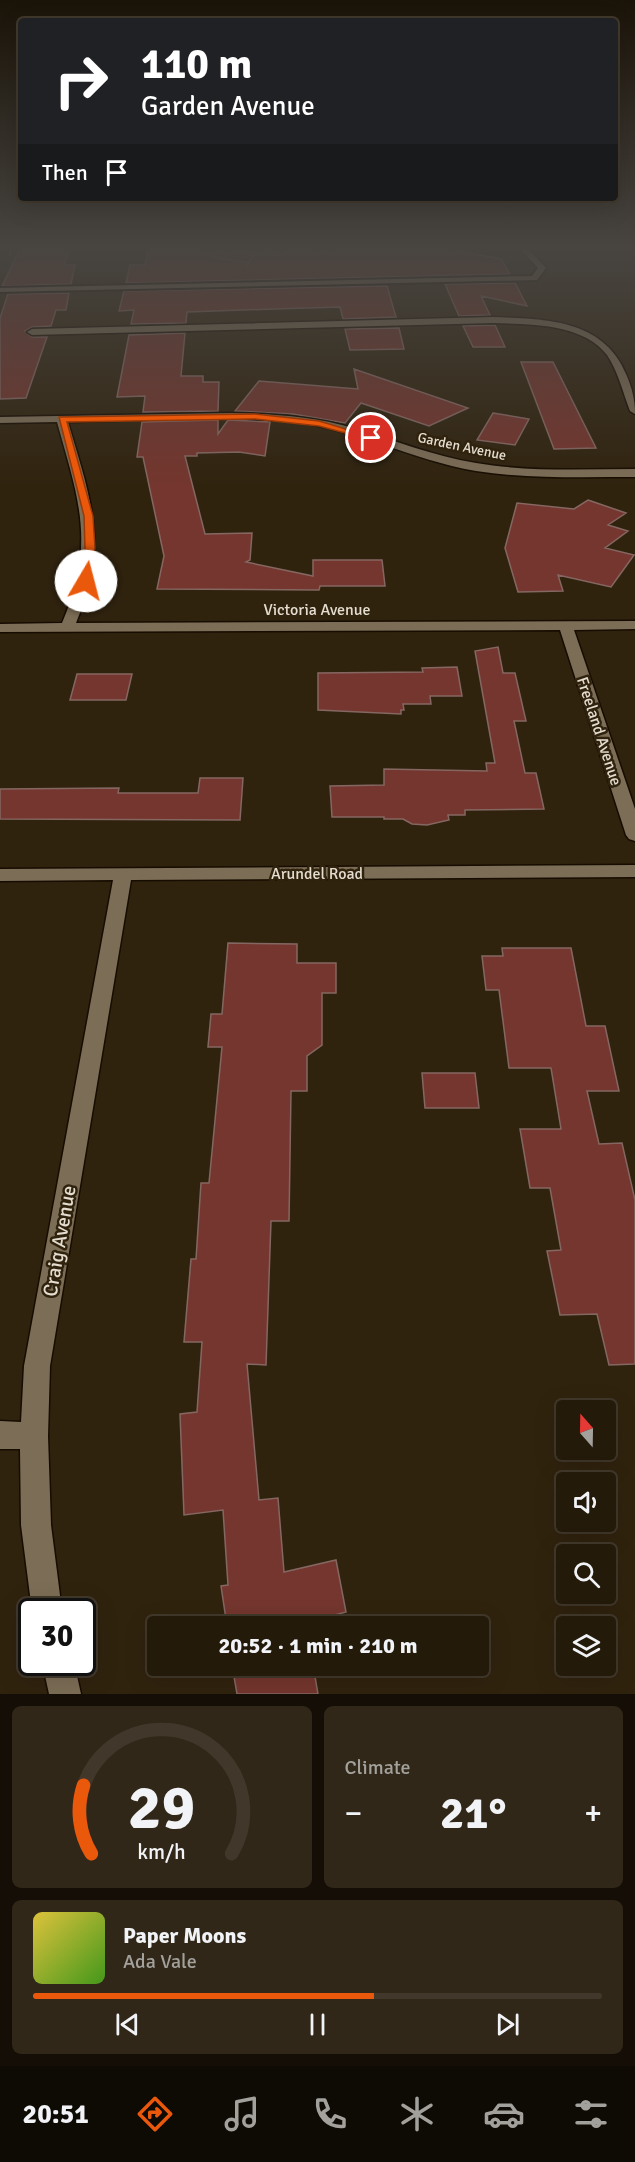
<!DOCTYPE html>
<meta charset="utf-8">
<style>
:root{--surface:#241a0a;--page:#302718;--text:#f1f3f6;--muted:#a3a19c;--line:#41382b;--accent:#ea580c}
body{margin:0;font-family:Signika,sans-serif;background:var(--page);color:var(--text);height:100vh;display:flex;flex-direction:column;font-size:22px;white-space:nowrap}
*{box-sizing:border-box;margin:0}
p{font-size:20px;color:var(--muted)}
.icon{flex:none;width:33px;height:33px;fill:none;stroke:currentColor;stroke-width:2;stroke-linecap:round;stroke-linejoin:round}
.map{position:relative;height:1694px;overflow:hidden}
.panel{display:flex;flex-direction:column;gap:12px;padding:12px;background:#140e06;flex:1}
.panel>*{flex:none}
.banner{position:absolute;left:18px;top:18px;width:600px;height:183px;border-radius:6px;box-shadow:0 6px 24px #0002,0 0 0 2px var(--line);background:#202124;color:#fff;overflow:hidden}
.needle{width:39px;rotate:340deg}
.fabs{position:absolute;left:556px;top:1400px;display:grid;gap:12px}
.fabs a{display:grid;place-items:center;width:60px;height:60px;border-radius:6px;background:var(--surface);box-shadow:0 6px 24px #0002,0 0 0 2px var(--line);font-size:30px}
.speed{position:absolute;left:18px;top:1598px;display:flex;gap:12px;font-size:30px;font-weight:700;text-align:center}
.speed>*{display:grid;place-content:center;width:78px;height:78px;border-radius:50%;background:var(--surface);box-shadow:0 6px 24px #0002,0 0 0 2px var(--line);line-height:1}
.speed .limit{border:3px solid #111;border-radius:9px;background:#fff;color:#111}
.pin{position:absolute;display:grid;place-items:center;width:51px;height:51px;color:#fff;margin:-26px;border:3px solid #fff;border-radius:50%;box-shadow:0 2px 6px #0007}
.me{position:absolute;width:66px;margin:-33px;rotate:8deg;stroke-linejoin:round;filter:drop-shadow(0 0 4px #0008)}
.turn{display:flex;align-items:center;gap:21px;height:126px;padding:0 24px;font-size:27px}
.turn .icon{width:78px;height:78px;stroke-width:2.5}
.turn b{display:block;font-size:42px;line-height:51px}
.then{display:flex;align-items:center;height:57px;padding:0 24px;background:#0003;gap:12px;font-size:22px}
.big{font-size:45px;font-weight:700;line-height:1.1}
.panel .card{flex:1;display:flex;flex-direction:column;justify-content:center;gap:9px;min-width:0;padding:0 21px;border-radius:9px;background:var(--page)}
.panel .dial{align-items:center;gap:0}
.dial svg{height:156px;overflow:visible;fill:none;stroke:var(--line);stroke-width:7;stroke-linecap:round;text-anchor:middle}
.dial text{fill:var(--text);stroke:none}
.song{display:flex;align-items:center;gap:18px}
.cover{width:72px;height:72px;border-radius:9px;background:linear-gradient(135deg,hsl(50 70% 55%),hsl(100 70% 35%))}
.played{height:6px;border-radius:3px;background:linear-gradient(90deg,var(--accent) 60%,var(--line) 60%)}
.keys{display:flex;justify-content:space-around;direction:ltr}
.heat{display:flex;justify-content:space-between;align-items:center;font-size:33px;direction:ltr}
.panel .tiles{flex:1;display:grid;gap:12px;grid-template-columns:1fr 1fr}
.card:last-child{grid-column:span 2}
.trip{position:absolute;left:147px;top:1616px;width:342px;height:60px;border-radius:6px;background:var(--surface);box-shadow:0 6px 24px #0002,0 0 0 2px var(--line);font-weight:700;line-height:60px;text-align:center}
.dock{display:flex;height:96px;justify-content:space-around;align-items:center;background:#0e0a04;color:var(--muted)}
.dock .icon{width:42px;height:42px}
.dock .selected{color:var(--accent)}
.dock b{font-size:27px;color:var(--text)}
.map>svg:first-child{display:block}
.building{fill:#74362e;stroke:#856762;stroke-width:1.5}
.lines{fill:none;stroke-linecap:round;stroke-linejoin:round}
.lane-casing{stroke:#170c00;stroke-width:4}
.street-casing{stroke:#170c00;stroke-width:3}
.path{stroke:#867b6a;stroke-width:2;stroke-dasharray:1.5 1.5;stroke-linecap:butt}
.lane{fill:#7c6d56;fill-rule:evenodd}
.street{fill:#7c6d56;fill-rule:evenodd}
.route{fill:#ea580c;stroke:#983908;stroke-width:1.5}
.labels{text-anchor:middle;stroke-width:5;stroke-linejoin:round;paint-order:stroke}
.far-street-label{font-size:14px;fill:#e5ddd0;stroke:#30230e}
.street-label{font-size:16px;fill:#e5ddd0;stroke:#30230e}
.near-street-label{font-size:20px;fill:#e5ddd0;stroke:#30230e}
</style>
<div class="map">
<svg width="635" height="1694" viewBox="0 0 635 1694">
<rect width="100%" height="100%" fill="#30230e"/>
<path class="building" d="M 20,249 L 70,249 L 64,265 L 75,265 L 71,284 L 2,286 Z
M 148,249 L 313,249 L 321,252 L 333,249 L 450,249 L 501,259 L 510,274 L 126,283 L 130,265 L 145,265 Z
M 515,283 L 527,306 L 481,296 L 490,315 L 459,316 L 445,284 Z
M 387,286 L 396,317 L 343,319 L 340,307 L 274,309 L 187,312 L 186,323 L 131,324 L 134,310 L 119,311 L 124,291 Z
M 69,293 L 66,310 L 56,310 L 51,326 L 32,327 L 25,331 L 32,337 L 47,337 L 26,398 L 0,399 L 0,318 L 8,294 Z
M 495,325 L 505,347 L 473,347 L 463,326 Z
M 399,328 L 404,349 L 350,350 L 345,329 Z
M 185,333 L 181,376 L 203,376 L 203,382 L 219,382 L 218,411 L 143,412 L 145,396 L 117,397 L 129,335 Z
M 521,362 L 553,362 L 596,448 L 554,449 Z
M 354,369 L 468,408 L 429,426 L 361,403 L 345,423 L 293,414 L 235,411 L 259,381 L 358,389 Z
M 493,413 L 529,419 L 515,445 L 477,440 Z
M 218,420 L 218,434 L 228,420 L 270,422 L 265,456 L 239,452 L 197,453 L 197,456 L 185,456 L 205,534 L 252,533 L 250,560 L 246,562 L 313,576 L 313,560 L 382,560 L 385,586 L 320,586 L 319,590 L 157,589 L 164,556 L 143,457 L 137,457 L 142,422 Z
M 588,500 L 626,513 L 608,525 L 628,531 L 605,548 L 634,555 L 611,587 L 558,575 L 563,591 L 518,592 L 505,548 L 517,503 L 574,509 Z
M 498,647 L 503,673 L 515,673 L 526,721 L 514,721 L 525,773 L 536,773 L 544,809 L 465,810 L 465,815 L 448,815 L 449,820 L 427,825 L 412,824 L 403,819 L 384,819 L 384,817 L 332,817 L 330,786 L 384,785 L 384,769 L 487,771 L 486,763 L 495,763 L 475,651 Z
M 457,667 L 462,696 L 430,696 L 431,704 L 403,704 L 404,710 L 401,710 L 401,714 L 318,710 L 318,673 L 423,672 L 422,668 Z
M 77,674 L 132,674 L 126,700 L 70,700 Z
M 200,778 L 243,778 L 240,820 L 0,819 L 0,789 L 119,788 L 118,793 L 198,793 Z
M 228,943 L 297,944 L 297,963 L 336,963 L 336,993 L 322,993 L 322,1045 L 307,1056 L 307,1091 L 291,1091 L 289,1221 L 271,1221 L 266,1365 L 247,1364 L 259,1500 L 278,1498 L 284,1572 L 336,1560 L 346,1612 L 305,1623 L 306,1626 L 227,1626 L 221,1586 L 228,1585 L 223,1510 L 184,1515 L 180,1414 L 197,1412 L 202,1342 L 184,1342 L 191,1259 L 196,1259 L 201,1183 L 209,1183 L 222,1047 L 208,1047 L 211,1014 L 222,1014 Z
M 502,948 L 571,948 L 586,1026 L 605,1026 L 619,1091 L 587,1091 L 599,1144 L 622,1143 L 635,1200 L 635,1364 L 609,1365 L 597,1314 L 560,1315 L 547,1251 L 561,1250 L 550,1188 L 530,1188 L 520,1129 L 561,1129 L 551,1068 L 509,1068 L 499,990 L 486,990 L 482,956 L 503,956 Z
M 422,1073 L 475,1073 L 479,1108 L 425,1108 Z
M 232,1665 L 313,1665 L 318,1694 L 237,1694 Z"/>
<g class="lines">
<g class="lane-casing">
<path id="lane" d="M 520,249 L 528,249 L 546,268 L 537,280 L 0,292 L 0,288 L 532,276 L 538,268 Z"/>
</g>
<g class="street-casing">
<path id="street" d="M 493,317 C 545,319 603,319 626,374 C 632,388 635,399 635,414 L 630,411 C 623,393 618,371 607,355 C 583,323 528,324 493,323 L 32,335 L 27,332 L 32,329 Z
M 231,413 C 272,414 313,416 353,428 C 394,440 433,456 476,463 C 528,472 582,469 635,469 L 635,477 C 582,477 528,479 476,471 C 411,460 352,427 287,421 C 215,414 141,421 68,422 C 91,500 109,544 76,623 L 635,621 L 635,629 L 574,630 L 635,809 L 635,841 L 629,839 L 626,835 L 560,630 L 0,632 L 0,624 L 62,623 C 96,544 79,501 57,422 L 0,423 L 0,417 Z
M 635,865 L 635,877 L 131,880 L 50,1366 L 48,1436 L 51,1525 L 62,1611 L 32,1611 L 21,1525 L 20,1449 L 0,1449 L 0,1421 L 21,1422 L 24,1366 L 113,880 L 0,881 L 0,869 Z
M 42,1662 L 74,1662 L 81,1694 L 49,1694 Z"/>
</g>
<path class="path" d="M 10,249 L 10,256
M 210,249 L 207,252 L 213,257 L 248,263
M 226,249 L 220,252 L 247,252
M 229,249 L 236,252
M 324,249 L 327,251
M 261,250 L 267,253 L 248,255 L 248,252 Z
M 267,254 L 284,255 L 273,254
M 247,266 L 253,256"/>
<use href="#lane" class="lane"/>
<use href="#street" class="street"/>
</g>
<linearGradient id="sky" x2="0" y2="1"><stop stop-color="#1a1308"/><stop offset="0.51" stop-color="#484541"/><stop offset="1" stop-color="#484541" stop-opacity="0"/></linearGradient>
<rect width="635" height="486" fill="url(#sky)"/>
<path class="route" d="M 255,414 L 319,421 L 376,438 L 371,440 L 319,426 L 255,419 L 67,422 L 93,516 L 95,548 L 91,581 L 82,584 L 85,548 L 84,516 L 59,417 Z"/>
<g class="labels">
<g class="far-street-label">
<text transform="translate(462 446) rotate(12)" y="5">Garden Avenue</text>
</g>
<g class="street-label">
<text x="317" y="615">Victoria Avenue</text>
<text transform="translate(600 731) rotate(72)" y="6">Freeland Avenue</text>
<text x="317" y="879">Arundel Road</text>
</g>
<g class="near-street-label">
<text transform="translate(59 1241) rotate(-80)" y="7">Craig Avenue</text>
</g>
</g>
</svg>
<div class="fabs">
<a><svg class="needle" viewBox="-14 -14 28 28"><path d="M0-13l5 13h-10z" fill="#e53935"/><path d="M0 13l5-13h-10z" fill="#a3a19c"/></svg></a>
<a><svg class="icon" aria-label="sound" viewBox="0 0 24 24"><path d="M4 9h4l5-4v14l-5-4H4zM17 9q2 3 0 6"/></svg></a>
<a><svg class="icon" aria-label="search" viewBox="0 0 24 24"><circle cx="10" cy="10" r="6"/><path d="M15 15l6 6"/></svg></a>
<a><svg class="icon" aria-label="layers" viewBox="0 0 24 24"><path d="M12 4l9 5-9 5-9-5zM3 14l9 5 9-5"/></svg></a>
</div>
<div class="speed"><div class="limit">30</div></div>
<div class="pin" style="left:371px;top:438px;background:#d93025"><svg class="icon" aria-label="arrive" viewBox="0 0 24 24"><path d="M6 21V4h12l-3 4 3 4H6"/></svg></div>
<svg class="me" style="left:86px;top:581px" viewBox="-20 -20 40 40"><circle r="19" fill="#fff"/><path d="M0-13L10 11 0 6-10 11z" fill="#ea580c"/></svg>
<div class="trip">20:52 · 1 min · 210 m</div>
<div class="banner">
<div class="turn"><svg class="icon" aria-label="right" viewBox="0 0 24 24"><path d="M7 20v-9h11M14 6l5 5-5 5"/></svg><div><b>110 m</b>Garden Avenue</div></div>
<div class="then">Then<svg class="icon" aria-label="arrive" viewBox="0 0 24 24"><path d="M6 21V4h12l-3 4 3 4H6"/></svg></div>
</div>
</div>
<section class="panel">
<div class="tiles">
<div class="card dial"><svg viewBox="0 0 100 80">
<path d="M14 69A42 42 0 1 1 86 69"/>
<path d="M14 69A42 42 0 0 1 10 34" stroke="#ea580c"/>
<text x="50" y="56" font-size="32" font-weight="700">29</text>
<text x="50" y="72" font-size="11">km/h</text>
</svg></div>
<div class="card"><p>Climate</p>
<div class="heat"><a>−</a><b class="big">21°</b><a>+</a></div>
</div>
<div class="card">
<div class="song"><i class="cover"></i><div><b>Paper Moons</b><p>Ada Vale</p></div></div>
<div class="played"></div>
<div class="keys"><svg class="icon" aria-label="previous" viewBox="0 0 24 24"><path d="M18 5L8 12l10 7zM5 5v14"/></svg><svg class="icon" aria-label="pause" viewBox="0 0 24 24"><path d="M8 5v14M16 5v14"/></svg><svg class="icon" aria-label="next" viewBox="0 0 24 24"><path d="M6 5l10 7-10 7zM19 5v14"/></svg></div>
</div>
</div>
</section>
<nav class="dock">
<b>20:51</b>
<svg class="icon selected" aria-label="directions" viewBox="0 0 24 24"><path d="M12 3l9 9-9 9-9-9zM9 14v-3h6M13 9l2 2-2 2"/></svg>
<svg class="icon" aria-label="music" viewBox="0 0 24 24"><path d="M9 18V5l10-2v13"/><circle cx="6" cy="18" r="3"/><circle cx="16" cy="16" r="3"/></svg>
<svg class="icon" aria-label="phone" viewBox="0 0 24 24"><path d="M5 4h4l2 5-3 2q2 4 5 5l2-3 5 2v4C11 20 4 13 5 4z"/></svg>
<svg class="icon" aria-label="climate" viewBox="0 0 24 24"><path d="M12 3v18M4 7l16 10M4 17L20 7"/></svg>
<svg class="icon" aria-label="car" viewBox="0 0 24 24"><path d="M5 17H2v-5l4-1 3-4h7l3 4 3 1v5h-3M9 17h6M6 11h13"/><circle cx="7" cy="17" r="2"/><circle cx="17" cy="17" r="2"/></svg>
<svg class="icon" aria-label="filters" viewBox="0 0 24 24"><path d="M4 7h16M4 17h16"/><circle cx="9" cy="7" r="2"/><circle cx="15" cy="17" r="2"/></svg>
</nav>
